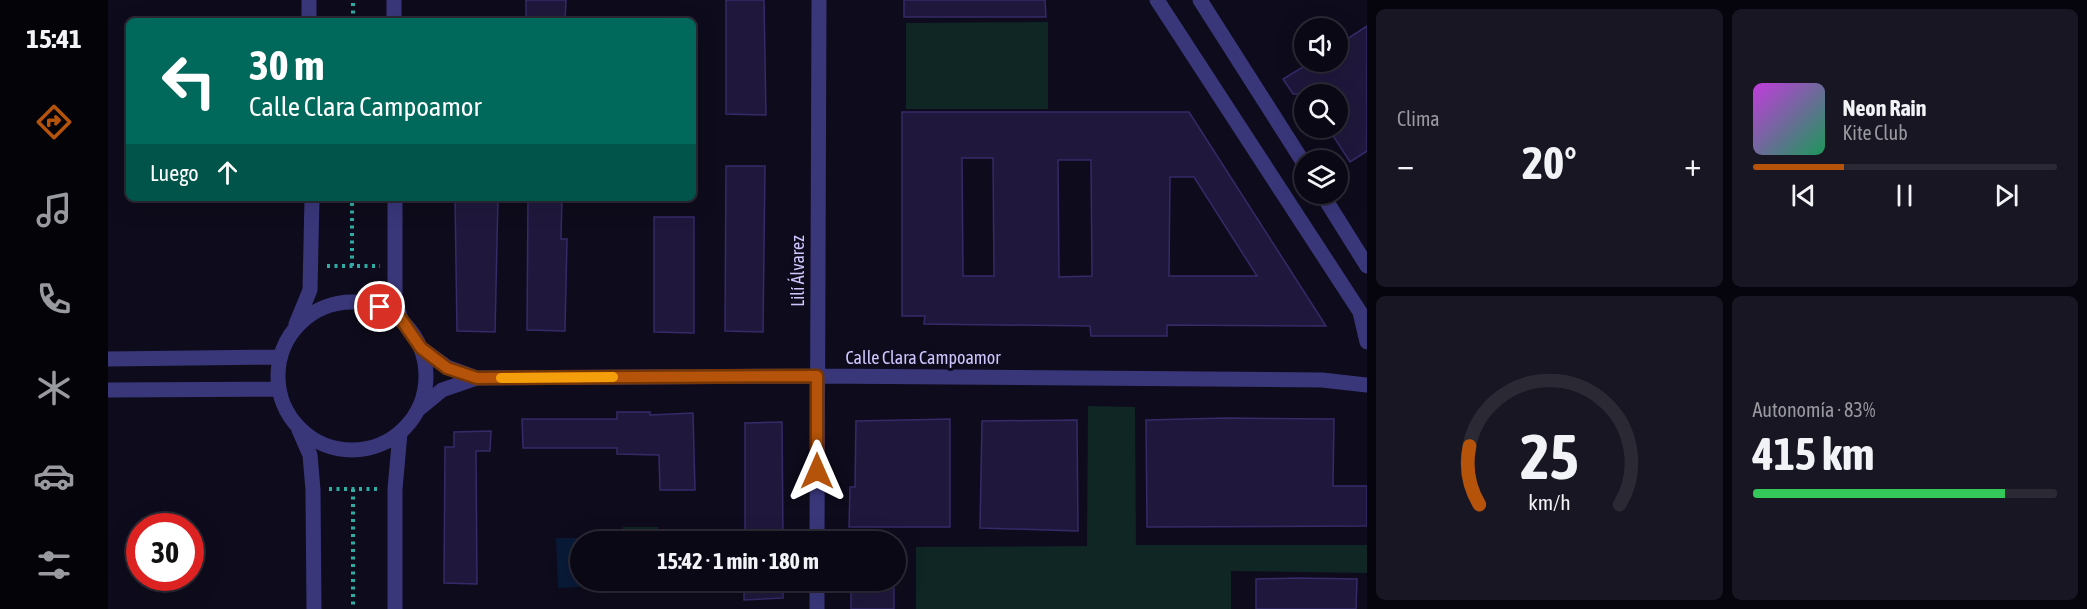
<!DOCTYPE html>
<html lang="es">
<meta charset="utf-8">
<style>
:root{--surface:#0a0815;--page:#181622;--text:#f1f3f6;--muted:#999aa0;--line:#2a2934;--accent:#b45309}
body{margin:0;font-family:"Asap Condensed",sans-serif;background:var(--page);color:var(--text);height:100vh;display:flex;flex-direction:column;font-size:22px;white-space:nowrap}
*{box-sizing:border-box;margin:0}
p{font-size:20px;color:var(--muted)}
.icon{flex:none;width:33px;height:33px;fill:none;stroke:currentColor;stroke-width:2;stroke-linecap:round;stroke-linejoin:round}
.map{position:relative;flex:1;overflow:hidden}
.sheet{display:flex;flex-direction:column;gap:9px;padding:9px;background:#06040c;width:720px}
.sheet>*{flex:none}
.top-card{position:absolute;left:18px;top:18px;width:570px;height:183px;border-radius:9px;box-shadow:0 6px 24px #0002,0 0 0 2px var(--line);background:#00695c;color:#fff;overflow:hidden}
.controls{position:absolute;left:1186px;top:18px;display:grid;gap:12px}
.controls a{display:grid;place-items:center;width:54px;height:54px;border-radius:50%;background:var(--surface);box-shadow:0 6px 24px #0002,0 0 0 2px var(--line);font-size:30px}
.speed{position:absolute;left:18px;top:513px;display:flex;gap:12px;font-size:30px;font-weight:700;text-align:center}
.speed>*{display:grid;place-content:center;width:78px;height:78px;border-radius:50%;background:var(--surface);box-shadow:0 6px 24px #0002,0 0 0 2px var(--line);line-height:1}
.speed .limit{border:9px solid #d22;background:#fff;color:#111}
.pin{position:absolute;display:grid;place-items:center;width:51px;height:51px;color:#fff;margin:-26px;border:3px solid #fff;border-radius:50%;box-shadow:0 2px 6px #0007}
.me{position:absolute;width:66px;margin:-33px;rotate:0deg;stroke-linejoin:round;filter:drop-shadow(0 0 4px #0008)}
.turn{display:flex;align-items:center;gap:21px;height:126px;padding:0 24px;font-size:27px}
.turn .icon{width:78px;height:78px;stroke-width:2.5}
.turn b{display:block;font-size:42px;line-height:51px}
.then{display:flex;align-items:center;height:57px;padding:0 24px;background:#0003;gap:12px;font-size:22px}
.big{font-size:45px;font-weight:700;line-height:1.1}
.sheet .widget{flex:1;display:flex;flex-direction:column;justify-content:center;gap:9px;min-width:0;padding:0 21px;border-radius:9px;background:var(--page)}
.sheet .dial{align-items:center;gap:0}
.dial svg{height:156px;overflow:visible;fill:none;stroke:var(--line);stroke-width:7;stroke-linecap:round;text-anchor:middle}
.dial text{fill:var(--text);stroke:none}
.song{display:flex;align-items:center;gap:18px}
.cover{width:72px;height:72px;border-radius:9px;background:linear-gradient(135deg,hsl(290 70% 55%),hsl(150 70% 35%))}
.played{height:6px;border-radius:3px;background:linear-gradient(90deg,var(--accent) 30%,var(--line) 30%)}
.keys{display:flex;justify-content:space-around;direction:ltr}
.heat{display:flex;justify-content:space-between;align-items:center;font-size:33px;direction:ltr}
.charge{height:9px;border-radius:4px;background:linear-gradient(90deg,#34c759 83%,var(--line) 0)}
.sheet .tiles{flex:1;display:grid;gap:9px;grid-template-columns:repeat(2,1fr)}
.trip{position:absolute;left:462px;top:531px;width:336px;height:60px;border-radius:30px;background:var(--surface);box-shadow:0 6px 24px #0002,0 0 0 2px var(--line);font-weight:700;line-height:60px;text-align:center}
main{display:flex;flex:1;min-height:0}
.tabs{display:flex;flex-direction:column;width:108px;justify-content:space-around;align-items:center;background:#040308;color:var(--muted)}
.tabs .icon{width:42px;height:42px}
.tabs .selected{color:var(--accent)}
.tabs b{font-size:27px;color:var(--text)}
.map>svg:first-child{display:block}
.green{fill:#0f2625}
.water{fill:#091a37}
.building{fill:#1f183c;stroke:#362a68;stroke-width:1.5;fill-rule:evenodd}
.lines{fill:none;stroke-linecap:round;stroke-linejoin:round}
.path{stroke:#2eaba2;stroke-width:4;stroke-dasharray:3 4.5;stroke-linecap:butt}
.minor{stroke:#39377a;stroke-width:15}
.route-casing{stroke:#753606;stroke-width:15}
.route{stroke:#b45309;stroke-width:10}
.slow{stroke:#f59e0b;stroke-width:10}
.labels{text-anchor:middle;stroke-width:6;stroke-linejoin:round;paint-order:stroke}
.street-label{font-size:18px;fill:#cdc7fe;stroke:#0e0b1c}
</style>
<main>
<nav class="tabs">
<b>15:41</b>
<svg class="icon selected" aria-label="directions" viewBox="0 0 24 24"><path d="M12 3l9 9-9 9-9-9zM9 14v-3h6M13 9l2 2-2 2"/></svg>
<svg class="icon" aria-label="music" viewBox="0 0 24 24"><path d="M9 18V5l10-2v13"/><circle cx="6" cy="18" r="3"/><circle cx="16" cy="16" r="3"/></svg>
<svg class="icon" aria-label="phone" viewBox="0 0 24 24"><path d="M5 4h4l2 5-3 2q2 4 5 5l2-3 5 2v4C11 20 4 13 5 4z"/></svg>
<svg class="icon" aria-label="climate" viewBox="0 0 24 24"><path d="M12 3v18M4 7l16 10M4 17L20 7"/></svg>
<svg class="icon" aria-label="car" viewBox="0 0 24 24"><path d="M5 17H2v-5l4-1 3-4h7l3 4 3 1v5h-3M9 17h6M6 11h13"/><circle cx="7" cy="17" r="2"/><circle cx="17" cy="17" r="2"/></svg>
<svg class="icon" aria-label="filters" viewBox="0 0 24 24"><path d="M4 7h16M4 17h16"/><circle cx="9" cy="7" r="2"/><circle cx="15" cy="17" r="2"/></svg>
</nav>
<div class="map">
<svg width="1259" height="609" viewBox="0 0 1259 609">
<rect width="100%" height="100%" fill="#0e0b1c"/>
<path class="green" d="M 940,22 L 940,109 L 798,109 L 798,23 Z
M 980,406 L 1027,407 L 1028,545 L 1259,545 L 1259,573 L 1123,571 L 1123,609 L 808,609 L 808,547 L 979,546 Z
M 515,527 L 550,527 L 549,541 L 515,541 Z"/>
<path class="water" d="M 448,538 L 474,538 L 474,587 L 450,588 Z"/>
<path class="building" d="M 418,0 L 458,0 L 457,21 L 418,21 Z
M 618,0 L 656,0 L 658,115 L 618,114 Z
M 796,0 L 937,0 L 938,17 L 796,17 Z
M 1259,26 L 1259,151 L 1242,162 L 1220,128 L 1230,128 L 1230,94 L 1185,94 L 1175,79 L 1203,62 L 1230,62 L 1230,45 Z
M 794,112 L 1081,112 L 1218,326 L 1059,325 L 1059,336 L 983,336 L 982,326 L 816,324 L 817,316 L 794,316 ZM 854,158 L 885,158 L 886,276 L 855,276 ZM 950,160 L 983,160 L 984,276 L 951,277 ZM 1062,177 L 1086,177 L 1149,276 L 1061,276 Z
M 618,166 L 657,166 L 655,332 L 617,331 Z
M 347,198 L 390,198 L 387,332 L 349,331 Z
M 420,198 L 454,198 L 453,239 L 459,239 L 457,331 L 419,330 Z
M 546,217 L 586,217 L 586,333 L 546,332 Z
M 509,412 L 542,412 L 542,415 L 585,413 L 587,490 L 552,490 L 551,455 L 509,454 L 509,448 L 415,448 L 414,419 L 509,419 Z
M 1117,418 L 1226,419 L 1225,486 L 1259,486 L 1259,526 L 1039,527 L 1038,420 Z
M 842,419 L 842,527 L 741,527 L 742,487 L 747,487 L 748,421 Z
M 969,420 L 970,531 L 872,528 L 874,421 Z
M 674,422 L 675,542 L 637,542 L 637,423 Z
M 383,431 L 382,451 L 368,451 L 369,584 L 336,583 L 337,447 L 346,447 L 346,432 Z
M 1189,578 L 1249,579 L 1248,609 L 1148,609 L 1148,579 Z
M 636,580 L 675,580 L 675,598 L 636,600 Z
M 743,580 L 786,580 L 786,609 L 743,609 Z"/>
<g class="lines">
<path class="path" d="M 245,21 L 245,0
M 219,266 L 272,266
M 244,266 L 244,198
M 221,489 L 270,489
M 245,489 L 245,609"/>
<path class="minor" d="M 201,0 L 201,21
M 286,0 L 286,21
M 1049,0 L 1252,312 L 1259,342
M 1092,0 L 1197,165
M 1214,194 L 1259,266
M 287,198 L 287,300 L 293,319
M170 376a74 74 0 1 1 148 0a74 74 0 1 1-148 0Z
M 188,324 L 202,290 L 204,198
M 313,348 L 339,367 L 369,378 L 709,376 L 1214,380 L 1259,385
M 0,359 L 172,357
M 0,390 L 170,389
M 311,409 L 334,390 L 369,378
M 191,430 L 202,455 L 205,490 L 206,609
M 709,542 L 711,0
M 709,580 L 709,609
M 287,609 L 287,489 L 292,433"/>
</g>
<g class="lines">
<g class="route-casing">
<path id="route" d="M 272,307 L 293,319 L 313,348 L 339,368 L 369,378 L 709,376 L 709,471"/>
</g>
<use href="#route" class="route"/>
<path class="slow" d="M 393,378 L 505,377"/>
</g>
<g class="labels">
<g class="street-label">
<text transform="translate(690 271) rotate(-90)" y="6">Lilí Álvarez</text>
<text x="815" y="364">Calle Clara Campoamor</text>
</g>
</g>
</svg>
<div class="controls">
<a><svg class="icon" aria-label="sound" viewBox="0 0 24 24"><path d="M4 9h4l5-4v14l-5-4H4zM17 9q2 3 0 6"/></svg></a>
<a><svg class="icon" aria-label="search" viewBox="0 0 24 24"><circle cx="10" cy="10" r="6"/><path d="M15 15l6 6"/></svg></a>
<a><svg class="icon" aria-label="layers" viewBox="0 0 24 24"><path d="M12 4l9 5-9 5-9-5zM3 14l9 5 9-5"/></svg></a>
</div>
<div class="speed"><div class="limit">30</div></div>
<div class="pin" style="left:272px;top:307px;background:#d93025"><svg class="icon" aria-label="arrive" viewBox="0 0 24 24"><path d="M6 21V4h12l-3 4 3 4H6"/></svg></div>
<svg class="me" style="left:709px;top:471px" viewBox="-20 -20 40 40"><path d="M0-17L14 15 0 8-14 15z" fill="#b45309" stroke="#fff" stroke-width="4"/></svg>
<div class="trip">15:42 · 1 min · 180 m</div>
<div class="top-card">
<div class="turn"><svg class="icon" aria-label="left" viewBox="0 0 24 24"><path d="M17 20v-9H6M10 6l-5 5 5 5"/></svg><div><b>30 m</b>Calle Clara Campoamor</div></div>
<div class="then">Luego<svg class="icon" aria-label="ahead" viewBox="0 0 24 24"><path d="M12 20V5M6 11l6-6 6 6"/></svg></div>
</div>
</div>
<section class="sheet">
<div class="tiles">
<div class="widget"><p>Clima</p>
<div class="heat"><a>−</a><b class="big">20°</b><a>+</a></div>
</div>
<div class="widget">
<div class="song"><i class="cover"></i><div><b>Neon Rain</b><p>Kite Club</p></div></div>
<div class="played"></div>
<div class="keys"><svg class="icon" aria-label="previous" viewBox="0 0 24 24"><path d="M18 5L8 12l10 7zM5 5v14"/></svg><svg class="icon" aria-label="pause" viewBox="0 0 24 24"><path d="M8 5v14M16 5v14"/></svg><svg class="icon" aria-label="next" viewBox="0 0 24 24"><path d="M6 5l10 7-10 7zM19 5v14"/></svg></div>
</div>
<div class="widget dial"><svg viewBox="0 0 100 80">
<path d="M14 69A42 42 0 1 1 86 69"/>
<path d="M14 69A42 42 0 0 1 9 39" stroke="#b45309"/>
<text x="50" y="56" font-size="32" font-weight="700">25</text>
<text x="50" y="72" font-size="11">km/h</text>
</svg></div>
<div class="widget"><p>Autonomía · 83%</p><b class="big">415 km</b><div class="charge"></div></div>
</div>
</section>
</main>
